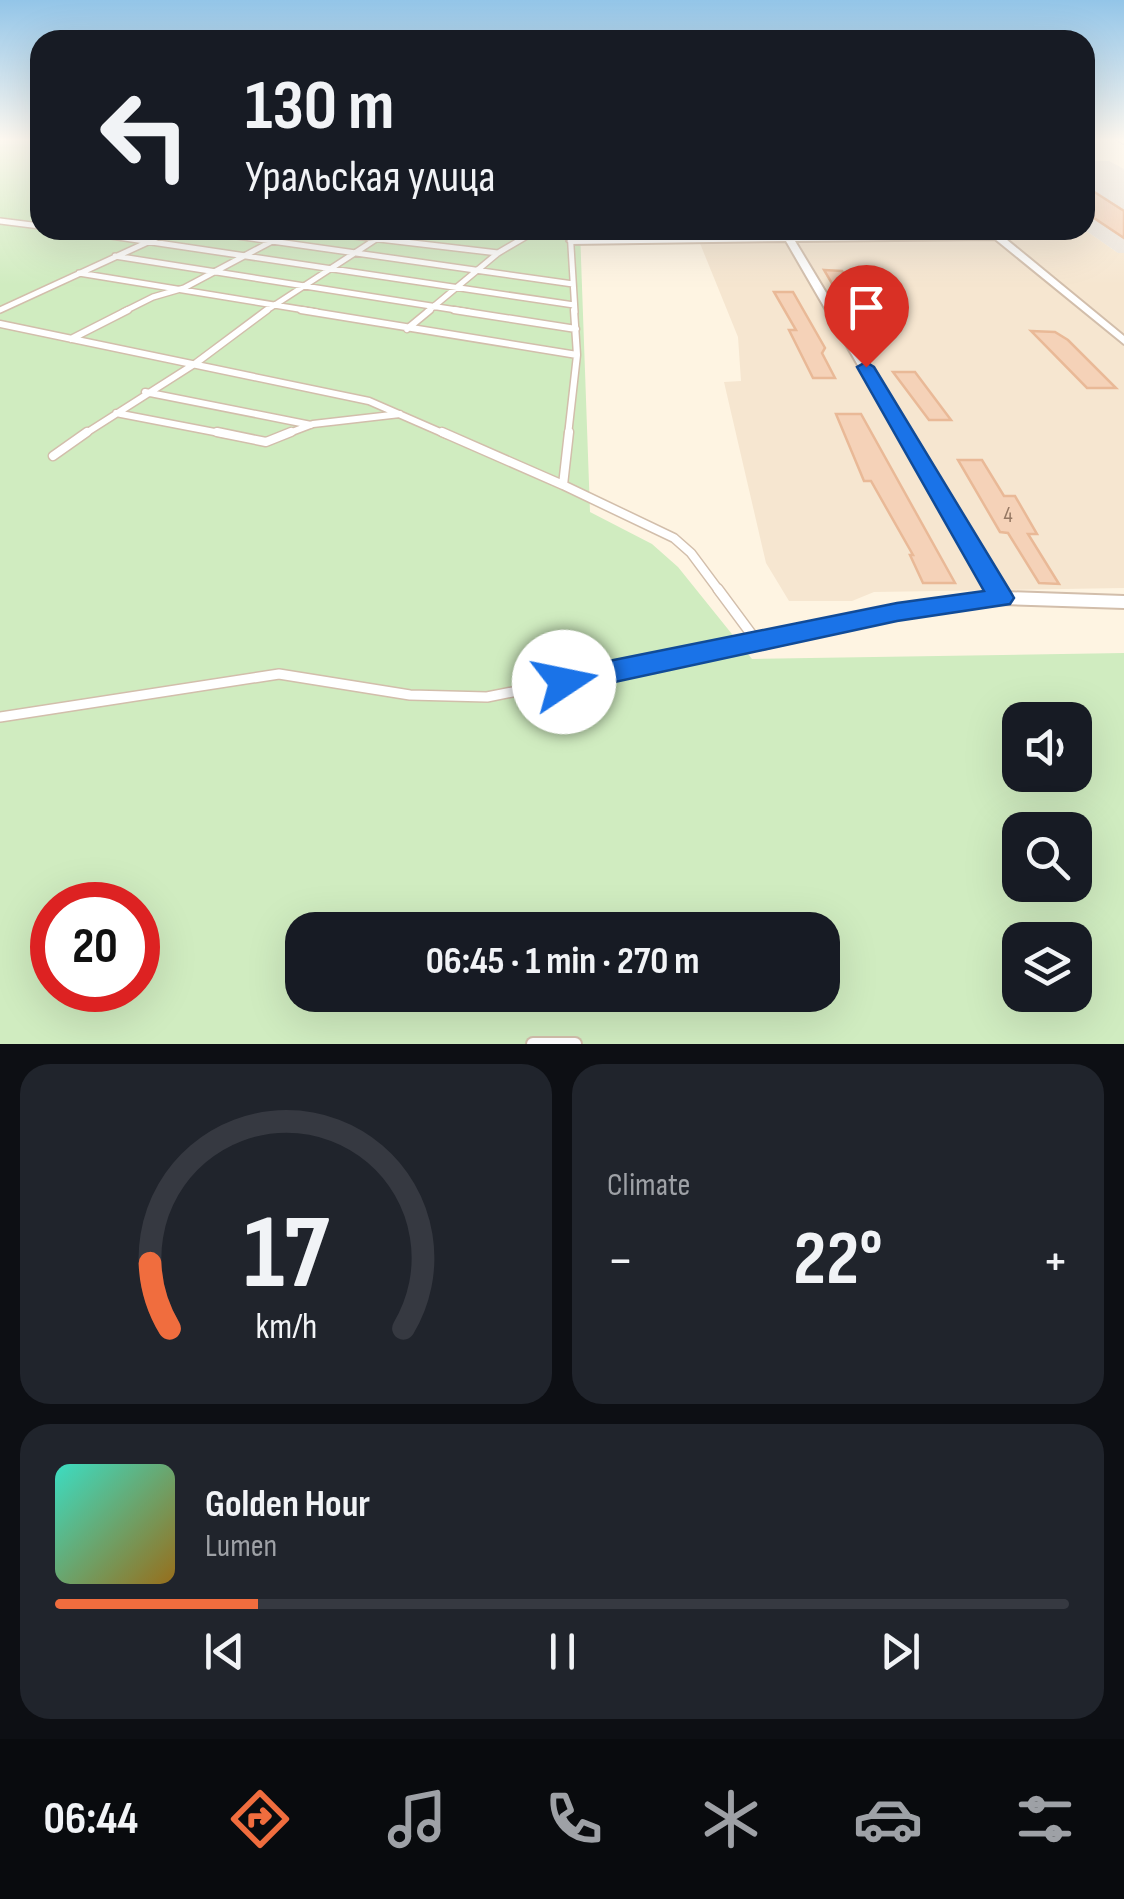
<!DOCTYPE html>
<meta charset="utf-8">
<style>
:root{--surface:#171b24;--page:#20242c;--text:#f1f3f6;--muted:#9ea1a6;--line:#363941;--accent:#f06d3e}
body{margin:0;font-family:"Sofia Sans Condensed",sans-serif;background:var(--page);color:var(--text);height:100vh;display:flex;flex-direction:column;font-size:38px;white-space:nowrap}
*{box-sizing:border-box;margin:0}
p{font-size:32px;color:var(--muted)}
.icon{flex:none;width:55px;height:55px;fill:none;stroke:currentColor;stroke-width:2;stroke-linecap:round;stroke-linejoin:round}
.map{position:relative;height:1044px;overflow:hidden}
.panel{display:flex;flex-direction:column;gap:20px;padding:20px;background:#0d0f14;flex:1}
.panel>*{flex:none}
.top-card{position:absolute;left:30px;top:30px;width:1065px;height:210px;border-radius:30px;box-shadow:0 10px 40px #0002;background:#171b24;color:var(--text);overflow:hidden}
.fabs{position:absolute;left:1002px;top:702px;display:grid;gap:20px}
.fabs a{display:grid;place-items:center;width:90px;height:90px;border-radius:20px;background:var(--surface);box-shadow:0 10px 40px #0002;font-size:50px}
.speed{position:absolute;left:30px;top:882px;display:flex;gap:20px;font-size:50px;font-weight:700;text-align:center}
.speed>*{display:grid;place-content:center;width:130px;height:130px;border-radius:50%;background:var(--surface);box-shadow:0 10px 40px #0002;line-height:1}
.speed .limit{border:15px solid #d22;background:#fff;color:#111}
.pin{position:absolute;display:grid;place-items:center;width:85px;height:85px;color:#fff;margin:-102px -42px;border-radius:50% 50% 50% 0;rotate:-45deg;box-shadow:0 0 10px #0007}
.pin .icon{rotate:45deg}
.me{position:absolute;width:110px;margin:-55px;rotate:79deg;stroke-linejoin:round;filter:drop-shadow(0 0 8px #0008)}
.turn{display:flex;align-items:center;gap:35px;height:210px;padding:0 50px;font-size:45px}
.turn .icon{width:130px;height:130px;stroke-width:2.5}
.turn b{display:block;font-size:70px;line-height:85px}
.big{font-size:75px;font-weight:700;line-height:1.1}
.panel .card{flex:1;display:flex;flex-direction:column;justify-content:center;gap:15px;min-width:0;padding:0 35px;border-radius:30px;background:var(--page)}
.panel .dial{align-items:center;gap:0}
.dial svg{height:260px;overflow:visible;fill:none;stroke:var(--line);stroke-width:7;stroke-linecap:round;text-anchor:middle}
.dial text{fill:var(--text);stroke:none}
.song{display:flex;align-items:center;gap:30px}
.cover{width:120px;height:120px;border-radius:15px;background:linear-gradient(135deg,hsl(170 70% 55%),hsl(40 70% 35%))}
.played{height:10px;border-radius:5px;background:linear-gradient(90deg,var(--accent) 20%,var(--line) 20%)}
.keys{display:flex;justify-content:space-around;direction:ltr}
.heat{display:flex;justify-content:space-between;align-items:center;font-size:55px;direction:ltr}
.panel .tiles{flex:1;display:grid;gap:20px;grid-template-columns:1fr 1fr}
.card:last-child{grid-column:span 2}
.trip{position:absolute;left:285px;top:912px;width:555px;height:100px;border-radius:30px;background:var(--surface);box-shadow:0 10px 40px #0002;font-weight:700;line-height:100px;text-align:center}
.tab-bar{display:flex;height:160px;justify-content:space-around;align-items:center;background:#090b0e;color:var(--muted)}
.tab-bar .icon{width:70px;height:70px}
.tab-bar .active{color:var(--accent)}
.tab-bar b{font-size:45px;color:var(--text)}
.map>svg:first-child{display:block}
.residential{fill:#f6e6d0}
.industrial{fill:#ece5dd}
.green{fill:#d0ecc0;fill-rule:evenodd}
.building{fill:#f5d2b8;stroke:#e9b997;stroke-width:2.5}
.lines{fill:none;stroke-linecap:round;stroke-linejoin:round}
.lane-far4-casing{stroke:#d2beab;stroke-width:8}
.lane-far3-casing{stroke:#d2beab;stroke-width:9}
.lane-far2-casing{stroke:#d2beab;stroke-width:11}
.lane-far1-casing{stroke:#d2beab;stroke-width:12}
.lane-casing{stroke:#d2beab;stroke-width:16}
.street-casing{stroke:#d2beab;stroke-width:4}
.lane-far4{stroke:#fff;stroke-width:5}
.lane-far3{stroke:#fff;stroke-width:6}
.lane-far2{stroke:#fff;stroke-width:8}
.lane-far1{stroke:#fff;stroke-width:9}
.lane{stroke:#fff;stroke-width:12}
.street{fill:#fff;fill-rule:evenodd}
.rail-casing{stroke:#b7a0c8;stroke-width:4}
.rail{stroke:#fff7ea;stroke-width:2.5;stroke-dasharray:9;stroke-linecap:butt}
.route{fill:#1a73e8;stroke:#114b97;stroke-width:2.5}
.labels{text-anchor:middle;stroke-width:9;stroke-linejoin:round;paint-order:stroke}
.number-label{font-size:22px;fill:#967863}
</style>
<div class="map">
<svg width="1124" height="1044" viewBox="0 0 1124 1044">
<rect width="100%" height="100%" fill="#fef4e2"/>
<path class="residential" d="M 656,230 L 1085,230 L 1118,253 L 1124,253 L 1124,588 L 874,592 L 852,601 L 789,601 L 766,563 L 724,382 L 741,381 L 738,337 L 697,236 L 658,237 Z"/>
<path class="industrial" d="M 1085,161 L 1109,161 L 1124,169 L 1124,253 L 1118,253 L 1085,230 Z"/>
<path class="green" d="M 0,139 L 40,139 L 40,230 L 580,230 L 590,512 L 652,544 L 678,567 L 752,659 L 1124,653 L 1124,1044 L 0,1044 ZM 1020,720 L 1075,720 L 1075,775 L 1020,775 ZM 1020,830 L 1075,830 L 1075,885 L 1020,885 ZM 52,905 L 138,905 L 138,990 L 52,990 ZM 302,930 L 822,930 L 822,995 L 302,995 ZM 1020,940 L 1075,940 L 1075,995 L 1020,995 Z"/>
<path class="building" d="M 1085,186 L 1124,211 L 1124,238 L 1085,212 Z
M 824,270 L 842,271 L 866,308 L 880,309 L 894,329 L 858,328 Z
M 774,292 L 793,292 L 825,348 L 822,353 L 835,378 L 813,378 L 789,330 L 796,330 Z
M 1031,331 L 1055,332 L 1068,340 L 1116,388 L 1087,388 Z
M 893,372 L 915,372 L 951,420 L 929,420 Z
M 836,414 L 861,414 L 955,583 L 923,583 L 910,555 L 913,555 L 871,481 L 864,481 Z
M 958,460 L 982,460 L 1004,496 L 1015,496 L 1037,534 L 1028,534 L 1059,584 L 1039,583 L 1008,533 L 1000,532 Z"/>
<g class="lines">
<g class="lane-far4-casing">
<path id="lane-far4" d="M 0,221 L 40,226
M 71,230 L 574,305
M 195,230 L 573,284
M 303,230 L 498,253
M 570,230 L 575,312
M 115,256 L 469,312
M 79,273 L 317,312
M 0,310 L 174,230
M 123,312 L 153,297 L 184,288 L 293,230
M 264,312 L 390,230
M 427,312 L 498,253 L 537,230"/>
</g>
<g class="lane-far3-casing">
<path id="lane-far3" d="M 301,310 L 577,355
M 454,310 L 576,329
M 0,324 L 369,401 L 447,435
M 407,329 L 430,310
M 71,339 L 128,310
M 145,392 L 311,425
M 116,413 L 230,435
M 83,435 L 196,363 L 267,310
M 284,435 L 313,424 L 400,414
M 568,435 L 577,355 L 574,310"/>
</g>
<g class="lane-far2-casing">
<path id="lane-far2" d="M 217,432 L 266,442 L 291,432
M 442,432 L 563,485
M 569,432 L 563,485 L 674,538 L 691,553 L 720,592
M 53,456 L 87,432"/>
</g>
<g class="lane-far1-casing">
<path id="lane-far1" d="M 0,717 L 279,674 L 410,695 L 487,697 L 758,643 L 718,589"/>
</g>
<g class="lane-casing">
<path id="lane" d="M 533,1044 L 575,1044"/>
</g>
<g class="street-casing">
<path id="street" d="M 780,230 L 788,230 L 792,236 L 989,234 L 989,230 L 995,230 L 1124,336 L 1124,344 L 995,239 L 795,241 L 1006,592 L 1124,596 L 1124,608 L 1001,604 L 897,618 L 758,650 L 752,648 L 749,643 L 752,638 L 758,636 L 897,606 L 990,593 L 786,241 L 571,244 L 567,241 L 571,238 L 783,236 Z"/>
</g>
<use href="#lane-far4" class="lane-far4"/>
<use href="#lane-far3" class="lane-far3"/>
<use href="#lane-far2" class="lane-far2"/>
<use href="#lane-far1" class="lane-far1"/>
<use href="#lane" class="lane"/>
<use href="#street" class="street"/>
<g class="rail-casing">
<path id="rail" d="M 1118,139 L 1124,143"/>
</g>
<use href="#rail" class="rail"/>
</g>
<linearGradient id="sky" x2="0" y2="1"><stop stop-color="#93c5e8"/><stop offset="0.49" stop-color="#fffaf2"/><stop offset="1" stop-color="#fffaf2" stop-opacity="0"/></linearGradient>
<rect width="1124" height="285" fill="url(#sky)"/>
<path class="route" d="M 866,362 L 874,367 L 1010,591 L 1014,598 L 1010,604 L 897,621 L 564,693 L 554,689 L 550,682 L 554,674 L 564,670 L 897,603 L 984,591 L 857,367 Z"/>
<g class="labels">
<g class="number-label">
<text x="1008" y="522">4</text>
</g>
</g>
</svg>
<div class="fabs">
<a><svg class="icon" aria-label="sound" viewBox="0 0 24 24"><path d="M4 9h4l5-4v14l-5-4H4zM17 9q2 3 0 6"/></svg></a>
<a><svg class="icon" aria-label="search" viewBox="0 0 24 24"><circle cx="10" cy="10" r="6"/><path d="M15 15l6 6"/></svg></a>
<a><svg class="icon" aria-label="layers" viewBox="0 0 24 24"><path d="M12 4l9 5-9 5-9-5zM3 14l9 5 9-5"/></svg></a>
</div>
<div class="speed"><div class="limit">20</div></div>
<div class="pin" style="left:866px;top:367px;background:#d93025"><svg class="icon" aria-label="arrive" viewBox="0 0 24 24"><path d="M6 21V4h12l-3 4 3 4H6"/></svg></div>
<svg class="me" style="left:564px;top:682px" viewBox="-20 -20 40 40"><circle r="19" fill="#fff"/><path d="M0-13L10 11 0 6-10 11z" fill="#1a73e8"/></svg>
<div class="trip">06:45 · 1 min · 270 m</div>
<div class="top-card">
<div class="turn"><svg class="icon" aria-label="left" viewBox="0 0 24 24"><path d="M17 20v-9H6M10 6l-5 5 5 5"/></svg><div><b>130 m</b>Уральская улица</div></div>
</div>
</div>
<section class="panel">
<div class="tiles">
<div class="card dial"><svg viewBox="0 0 100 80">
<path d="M14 69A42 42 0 1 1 86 69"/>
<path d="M14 69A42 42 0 0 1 8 49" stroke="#f06d3e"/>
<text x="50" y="56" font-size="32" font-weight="700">17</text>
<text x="50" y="72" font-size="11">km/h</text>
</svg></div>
<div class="card"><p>Climate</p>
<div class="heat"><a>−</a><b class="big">22°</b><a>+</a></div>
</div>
<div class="card">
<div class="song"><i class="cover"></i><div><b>Golden Hour</b><p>Lumen</p></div></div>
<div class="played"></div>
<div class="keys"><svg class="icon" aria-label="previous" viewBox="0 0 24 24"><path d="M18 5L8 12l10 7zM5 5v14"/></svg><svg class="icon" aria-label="pause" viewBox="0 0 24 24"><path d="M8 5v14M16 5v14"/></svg><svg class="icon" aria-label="next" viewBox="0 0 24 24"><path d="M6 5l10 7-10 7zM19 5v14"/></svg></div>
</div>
</div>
</section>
<nav class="tab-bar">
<b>06:44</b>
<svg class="icon active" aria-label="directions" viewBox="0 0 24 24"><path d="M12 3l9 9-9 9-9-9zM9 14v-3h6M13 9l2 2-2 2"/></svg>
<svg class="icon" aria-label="music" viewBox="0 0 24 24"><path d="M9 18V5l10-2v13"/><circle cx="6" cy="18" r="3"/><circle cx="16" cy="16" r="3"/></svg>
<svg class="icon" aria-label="phone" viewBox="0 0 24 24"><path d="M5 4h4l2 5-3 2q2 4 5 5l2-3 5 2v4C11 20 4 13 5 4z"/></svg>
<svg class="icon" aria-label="climate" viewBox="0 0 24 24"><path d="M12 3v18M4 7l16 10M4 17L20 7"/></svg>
<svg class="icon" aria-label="car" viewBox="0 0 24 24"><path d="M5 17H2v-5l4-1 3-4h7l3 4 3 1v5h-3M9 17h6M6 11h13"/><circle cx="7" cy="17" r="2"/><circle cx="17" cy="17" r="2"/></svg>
<svg class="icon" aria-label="filters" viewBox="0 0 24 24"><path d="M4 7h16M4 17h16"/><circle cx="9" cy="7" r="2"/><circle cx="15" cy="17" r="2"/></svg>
</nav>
